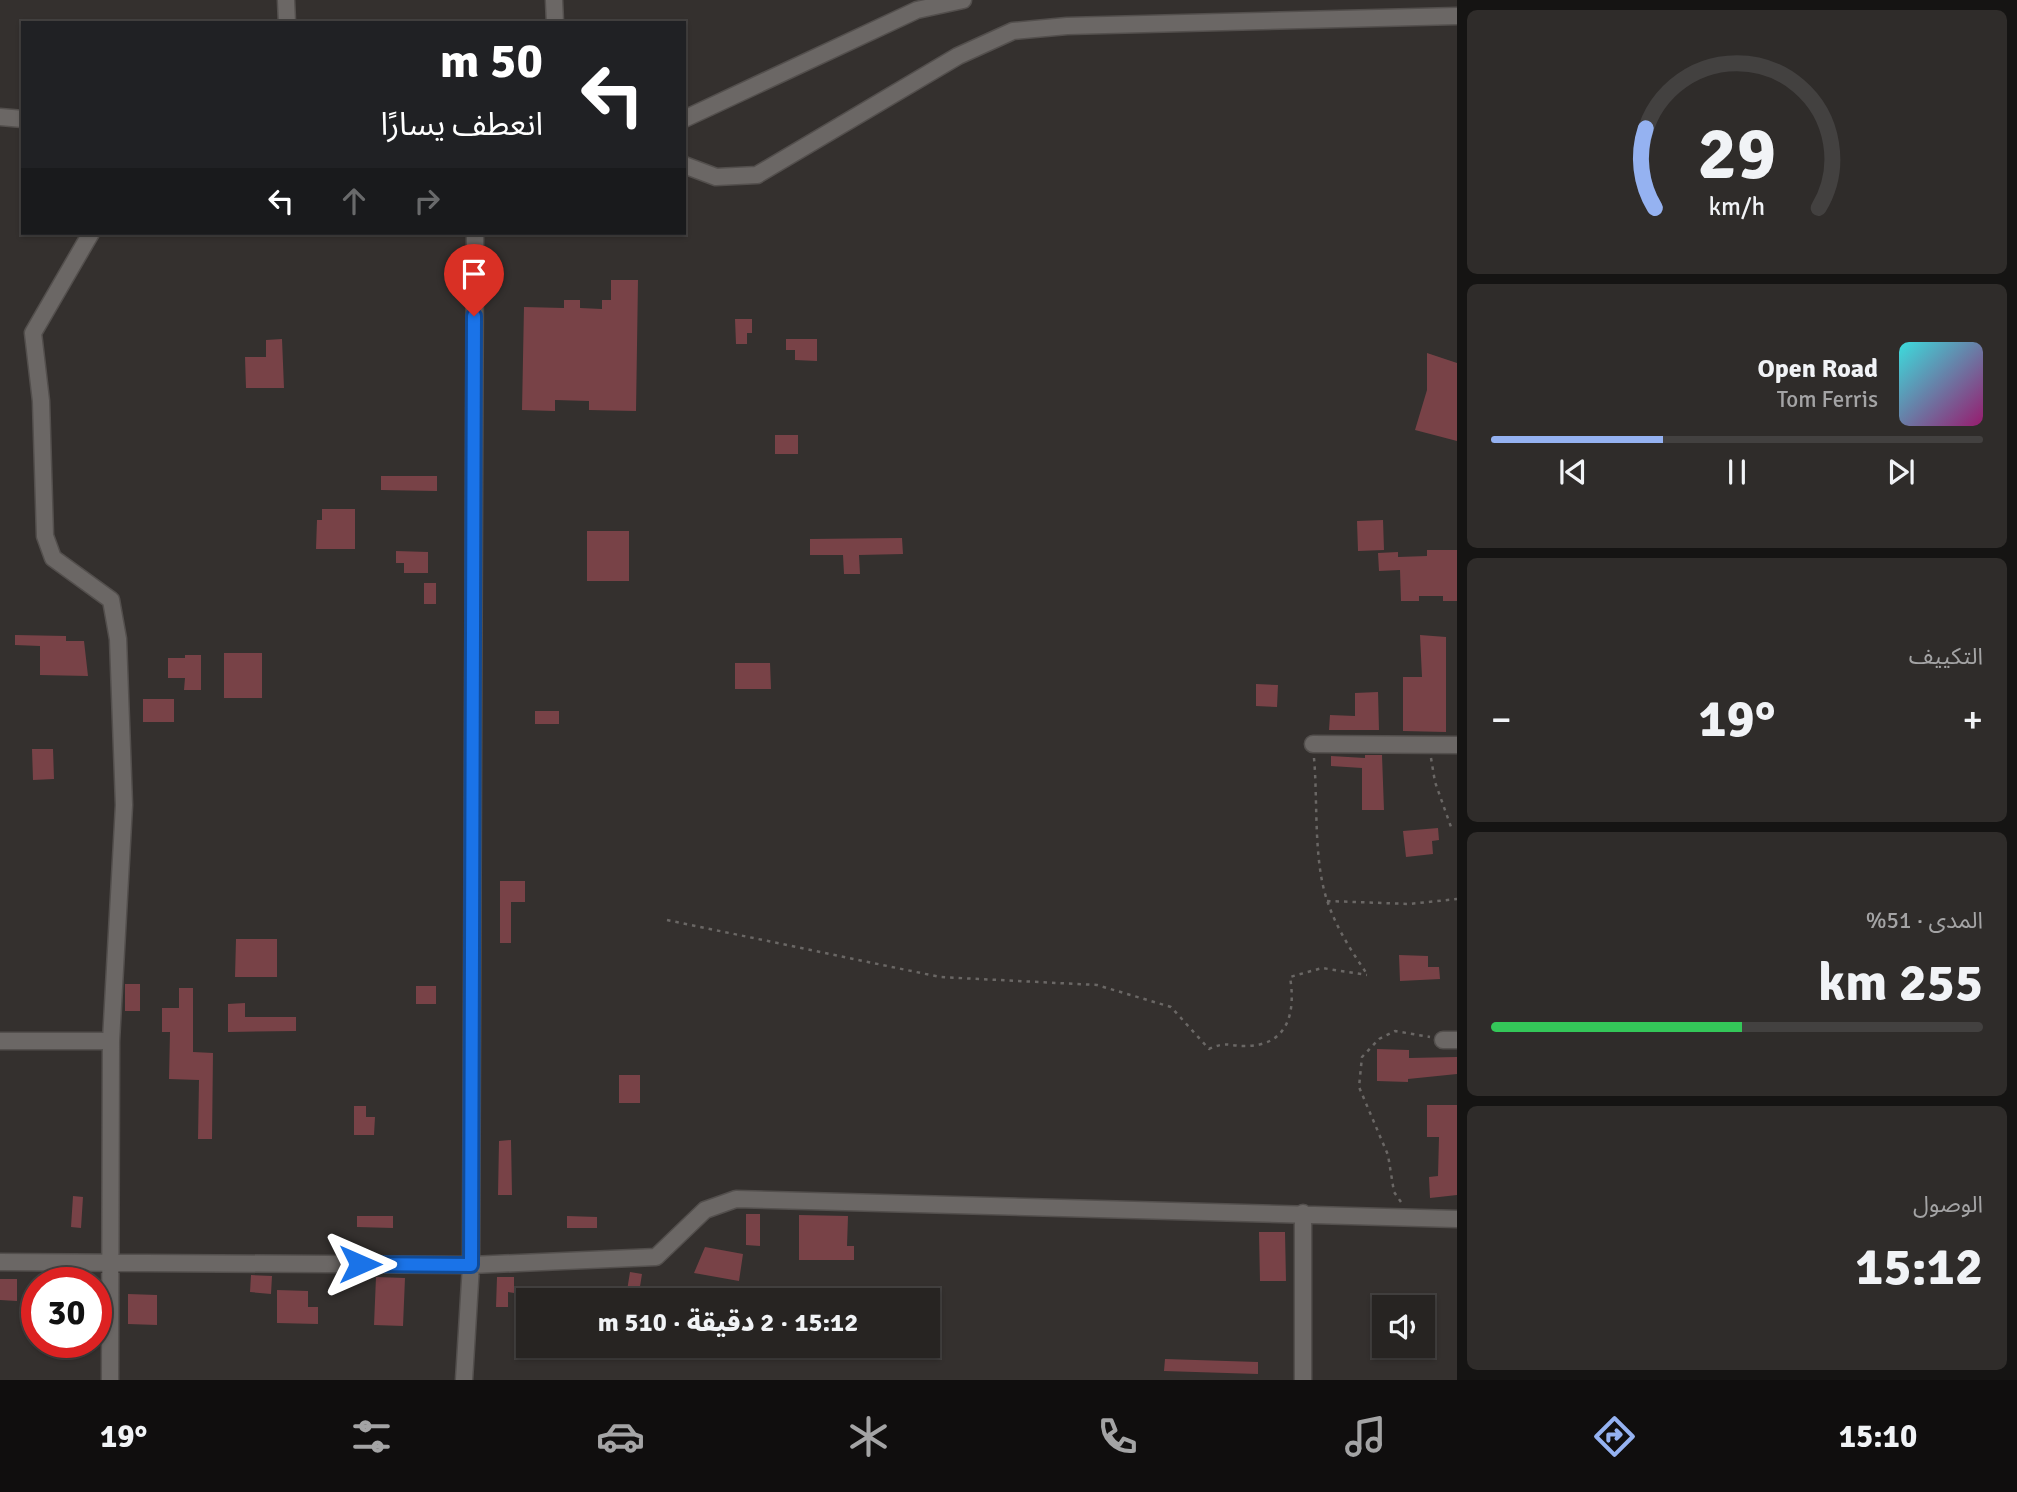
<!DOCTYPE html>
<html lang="ar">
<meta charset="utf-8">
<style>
:root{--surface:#272422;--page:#2f2c2a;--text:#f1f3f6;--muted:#a4a4a5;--line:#434140;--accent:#95b2f1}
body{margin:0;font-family:Signika,"Noto Sans Arabic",sans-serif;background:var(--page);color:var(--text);direction:rtl;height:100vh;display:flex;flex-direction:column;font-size:26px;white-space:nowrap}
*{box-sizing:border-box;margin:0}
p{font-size:23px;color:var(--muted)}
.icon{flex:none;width:38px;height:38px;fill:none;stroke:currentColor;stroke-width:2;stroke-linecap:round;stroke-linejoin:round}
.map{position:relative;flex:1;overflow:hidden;direction:ltr}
.drawer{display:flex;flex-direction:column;gap:10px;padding:10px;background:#151413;width:560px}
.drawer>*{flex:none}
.guide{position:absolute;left:21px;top:21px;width:665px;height:214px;border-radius:0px;box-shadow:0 2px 5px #0004,0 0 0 2px var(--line);direction:rtl;background:#202124;color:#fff;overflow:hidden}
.controls{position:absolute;left:1372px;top:1295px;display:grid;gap:14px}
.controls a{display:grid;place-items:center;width:63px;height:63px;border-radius:0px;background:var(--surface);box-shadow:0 2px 5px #0004,0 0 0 2px var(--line);font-size:35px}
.speed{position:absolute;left:21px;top:1267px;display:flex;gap:14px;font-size:35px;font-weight:700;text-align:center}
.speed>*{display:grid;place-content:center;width:91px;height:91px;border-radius:50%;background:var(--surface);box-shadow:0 2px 5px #0004,0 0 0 2px var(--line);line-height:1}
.speed .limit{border:10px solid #d22;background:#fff;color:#111}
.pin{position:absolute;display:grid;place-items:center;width:60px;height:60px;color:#fff;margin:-72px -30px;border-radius:50% 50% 50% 0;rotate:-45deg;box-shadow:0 0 7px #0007}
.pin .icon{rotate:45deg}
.me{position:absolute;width:77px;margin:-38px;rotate:90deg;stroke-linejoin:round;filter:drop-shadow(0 0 5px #0008)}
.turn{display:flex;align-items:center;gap:24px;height:147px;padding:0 28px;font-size:32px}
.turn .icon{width:91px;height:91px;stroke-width:2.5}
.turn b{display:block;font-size:49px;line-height:60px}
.lanes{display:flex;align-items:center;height:66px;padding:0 28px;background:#0003;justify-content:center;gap:35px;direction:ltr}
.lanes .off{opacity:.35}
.big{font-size:52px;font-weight:800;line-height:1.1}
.drawer .widget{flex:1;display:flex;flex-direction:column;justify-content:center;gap:10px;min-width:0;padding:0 24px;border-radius:10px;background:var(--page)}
.drawer .dial{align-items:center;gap:0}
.dial svg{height:182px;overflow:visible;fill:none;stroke:var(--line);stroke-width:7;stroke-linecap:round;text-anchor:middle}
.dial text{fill:var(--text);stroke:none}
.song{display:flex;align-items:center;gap:21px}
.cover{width:84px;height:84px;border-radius:10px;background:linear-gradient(135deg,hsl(180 70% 55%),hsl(320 70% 35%))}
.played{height:7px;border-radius:4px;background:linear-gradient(90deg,var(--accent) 35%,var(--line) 35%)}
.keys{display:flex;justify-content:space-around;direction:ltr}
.heat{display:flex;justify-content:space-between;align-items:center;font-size:38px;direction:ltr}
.charge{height:10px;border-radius:5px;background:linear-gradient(90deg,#34c759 51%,var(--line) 0)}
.trip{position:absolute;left:516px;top:1288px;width:424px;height:70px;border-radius:0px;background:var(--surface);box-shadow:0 2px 5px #0004,0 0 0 2px var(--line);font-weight:800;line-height:70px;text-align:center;direction:rtl}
.dock{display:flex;height:112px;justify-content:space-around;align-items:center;background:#100e0e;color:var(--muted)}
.dock .icon{width:49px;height:49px}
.dock .selected{color:var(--accent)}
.dock b{font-size:32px;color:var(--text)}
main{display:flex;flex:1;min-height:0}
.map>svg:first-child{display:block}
.building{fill:#784247}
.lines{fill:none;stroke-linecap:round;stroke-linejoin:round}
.minor-casing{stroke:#534f4d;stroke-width:19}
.path{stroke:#6a6765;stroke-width:2.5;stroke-dasharray:3.5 5;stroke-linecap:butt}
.minor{stroke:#6b6765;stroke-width:16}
.route-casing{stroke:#114b97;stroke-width:18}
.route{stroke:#1a73e8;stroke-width:12}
</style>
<main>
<section class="drawer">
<div class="widget dial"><svg viewBox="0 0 100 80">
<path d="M14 69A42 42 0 1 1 86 69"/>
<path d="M14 69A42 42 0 0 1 10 34" stroke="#95b2f1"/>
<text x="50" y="56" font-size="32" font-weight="700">29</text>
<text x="50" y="72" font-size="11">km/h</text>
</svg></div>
<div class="widget">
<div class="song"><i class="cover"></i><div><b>Open Road</b><p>Tom Ferris</p></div></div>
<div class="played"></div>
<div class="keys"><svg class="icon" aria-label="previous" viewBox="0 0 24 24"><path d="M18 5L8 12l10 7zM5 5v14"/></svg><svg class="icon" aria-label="pause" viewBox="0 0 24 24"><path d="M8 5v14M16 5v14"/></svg><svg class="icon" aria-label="next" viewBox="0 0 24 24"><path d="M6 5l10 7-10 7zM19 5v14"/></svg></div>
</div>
<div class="widget"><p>التكييف</p>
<div class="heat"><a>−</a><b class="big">19°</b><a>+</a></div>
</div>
<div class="widget"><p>المدى · 51%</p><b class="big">255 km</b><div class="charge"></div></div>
<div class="widget"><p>الوصول</p><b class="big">15:12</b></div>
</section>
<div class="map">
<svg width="1457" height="1380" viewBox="0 0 1457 1380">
<rect width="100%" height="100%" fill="#34302e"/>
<path class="building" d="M 611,280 L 638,280 L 636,411 L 589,410 L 589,401 L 555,400 L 555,411 L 522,410 L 524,307 L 564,308 L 564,300 L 580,300 L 580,308 L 602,309 L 602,300 L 611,300 Z
M 735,319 L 752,319 L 752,333 L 747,333 L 747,344 L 736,344 Z
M 282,339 L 284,388 L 246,388 L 245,357 L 266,357 L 266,340 Z
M 786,339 L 817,339 L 817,361 L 795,360 L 795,350 L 786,350 Z
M 1427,353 L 1457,363 L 1457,441 L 1415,430 L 1427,390 Z
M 775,435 L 798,435 L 798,454 L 775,454 Z
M 381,476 L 437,476 L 437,491 L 381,490 Z
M 322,509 L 355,509 L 355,549 L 316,549 L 317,520 L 322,520 Z
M 1383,520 L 1384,550 L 1358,551 L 1357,521 Z
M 587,531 L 629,531 L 629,581 L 587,581 Z
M 902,538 L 903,554 L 859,555 L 860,574 L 844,574 L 843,555 L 810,555 L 810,539 Z
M 1427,550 L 1457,550 L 1457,601 L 1443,601 L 1443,596 L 1419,596 L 1419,601 L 1401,601 L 1400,570 L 1379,571 L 1378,553 L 1398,552 L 1398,557 L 1427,556 Z
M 396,551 L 428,552 L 428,573 L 404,573 L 404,563 L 396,563 Z
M 424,583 L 436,583 L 436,604 L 424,604 Z
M 15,635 L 66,636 L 66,641 L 84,641 L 88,676 L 40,675 L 40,646 L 15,645 Z
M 1420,635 L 1446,637 L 1446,732 L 1403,731 L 1403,677 L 1422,677 Z
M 224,653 L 262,653 L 262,698 L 224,698 Z
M 185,655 L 201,655 L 201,690 L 184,690 L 185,678 L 168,678 L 168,658 L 185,658 Z
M 735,663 L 770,663 L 771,689 L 735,689 Z
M 1256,684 L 1278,685 L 1277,707 L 1256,706 Z
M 1378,692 L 1379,730 L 1329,730 L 1330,715 L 1355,716 L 1355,693 Z
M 143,699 L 174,699 L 174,722 L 143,722 Z
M 535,711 L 559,711 L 559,724 L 535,724 Z
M 32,749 L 53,749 L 54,779 L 33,780 Z
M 1365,755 L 1382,755 L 1384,810 L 1362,810 L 1362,768 L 1331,766 L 1331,756 L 1365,758 Z
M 1438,828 L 1439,840 L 1432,841 L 1433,854 L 1406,857 L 1403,831 Z
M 500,881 L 525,881 L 525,902 L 511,902 L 511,943 L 500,943 Z
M 236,939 L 277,939 L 277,977 L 235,977 Z
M 1399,955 L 1428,956 L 1428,967 L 1439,967 L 1440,979 L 1400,981 Z
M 125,984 L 140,984 L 140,1011 L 125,1011 Z
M 416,986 L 436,986 L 436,1004 L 416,1004 Z
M 179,988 L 193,988 L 193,1052 L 213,1053 L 212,1139 L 198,1139 L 199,1080 L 169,1079 L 170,1032 L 162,1032 L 162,1008 L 179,1008 Z
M 245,1003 L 245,1017 L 296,1017 L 296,1031 L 228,1032 L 228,1004 Z
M 1377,1049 L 1409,1050 L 1409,1058 L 1457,1057 L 1457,1074 L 1408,1079 L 1408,1082 L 1377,1081 Z
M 619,1075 L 640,1075 L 640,1103 L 619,1103 Z
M 1427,1105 L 1457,1105 L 1457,1195 L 1430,1198 L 1429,1177 L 1438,1176 L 1439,1137 L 1427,1137 Z
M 354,1106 L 366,1106 L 366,1117 L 375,1117 L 374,1135 L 354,1135 Z
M 511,1140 L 512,1195 L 498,1195 L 499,1141 Z
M 73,1196 L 83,1197 L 81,1228 L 71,1227 Z
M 746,1214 L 760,1214 L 760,1246 L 746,1245 Z
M 799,1215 L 848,1216 L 847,1246 L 854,1246 L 854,1260 L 799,1260 Z
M 357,1216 L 393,1216 L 393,1228 L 357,1227 Z
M 567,1216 L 597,1217 L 597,1228 L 567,1228 Z
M 1259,1232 L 1285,1232 L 1286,1281 L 1260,1281 Z
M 705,1247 L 743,1254 L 739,1281 L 694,1273 Z
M 630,1272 L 642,1274 L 638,1299 L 626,1297 Z
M 251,1275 L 272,1276 L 271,1294 L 250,1292 Z
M 376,1277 L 405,1278 L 403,1326 L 374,1325 Z
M 497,1277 L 514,1277 L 514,1293 L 508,1292 L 508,1307 L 496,1307 Z
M 0,1279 L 17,1279 L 17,1301 L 0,1300 Z
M 277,1290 L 308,1291 L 308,1307 L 318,1307 L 318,1324 L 277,1323 Z
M 128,1294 L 157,1295 L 157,1325 L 128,1324 Z
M 1165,1359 L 1258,1362 L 1258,1374 L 1164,1371 Z"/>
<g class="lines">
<g class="minor-casing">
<path id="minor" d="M 286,0 L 287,23
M 554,0 L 555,23
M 0,117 L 23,119
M 684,119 L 917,10 L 963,0
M 684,165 L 716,177 L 757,175 L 958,56 L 1013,31 L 1067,26 L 1457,16
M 91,233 L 33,333 L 41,401 L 45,536 L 53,558 L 111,600 L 118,639 L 124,805 L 111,1041 L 110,1380
M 1313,744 L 1457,745
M 1443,1040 L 1457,1040
M 0,1041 L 111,1041
M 0,1262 L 471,1265 L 656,1257 L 705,1210 L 736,1199 L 1457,1219
M 464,1380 L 471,1265 L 475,233
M 1303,1380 L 1303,1213"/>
</g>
<path class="path" d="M 1314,758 C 1318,802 1313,862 1328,903 C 1337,929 1352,952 1367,974
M 1431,758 L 1435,782 L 1451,827
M 1327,901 L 1409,904 L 1457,899
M 667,920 L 940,977 L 1097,985 L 1171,1007 L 1209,1049 C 1227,1041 1227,1046 1245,1046 C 1288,1046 1296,1013 1290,977 L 1322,968 L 1367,975
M 1401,1202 L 1394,1192 L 1388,1155 L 1359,1087 L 1362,1057 L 1379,1039 L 1395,1031 L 1430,1037"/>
<use href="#minor" class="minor"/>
</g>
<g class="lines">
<g class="route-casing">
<path id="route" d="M 360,1264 L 471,1265 L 474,316"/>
</g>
<use href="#route" class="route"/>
</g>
</svg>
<div class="controls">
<a><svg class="icon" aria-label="sound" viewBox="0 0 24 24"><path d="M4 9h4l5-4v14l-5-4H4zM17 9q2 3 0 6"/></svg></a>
</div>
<div class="speed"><div class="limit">30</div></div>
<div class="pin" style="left:474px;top:316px;background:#d93025"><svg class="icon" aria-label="arrive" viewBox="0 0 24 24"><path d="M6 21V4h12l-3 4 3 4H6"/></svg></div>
<svg class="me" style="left:360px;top:1264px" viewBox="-20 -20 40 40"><path d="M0-17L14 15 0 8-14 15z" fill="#1a73e8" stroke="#fff" stroke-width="4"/></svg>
<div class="trip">15:12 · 2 دقيقة · 510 m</div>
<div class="guide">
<div class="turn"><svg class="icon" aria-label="left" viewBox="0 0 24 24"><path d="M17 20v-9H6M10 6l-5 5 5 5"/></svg><div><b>50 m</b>انعطف يسارًا</div></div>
<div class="lanes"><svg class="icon" aria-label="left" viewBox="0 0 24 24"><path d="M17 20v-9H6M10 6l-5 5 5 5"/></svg><svg class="icon off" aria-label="ahead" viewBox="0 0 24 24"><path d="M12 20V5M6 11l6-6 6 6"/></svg><svg class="icon off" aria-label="right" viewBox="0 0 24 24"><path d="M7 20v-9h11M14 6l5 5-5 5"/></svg></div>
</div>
</div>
</main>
<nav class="dock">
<b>15:10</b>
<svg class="icon selected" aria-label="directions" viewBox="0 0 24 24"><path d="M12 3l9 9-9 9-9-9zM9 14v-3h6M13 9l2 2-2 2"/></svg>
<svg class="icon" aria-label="music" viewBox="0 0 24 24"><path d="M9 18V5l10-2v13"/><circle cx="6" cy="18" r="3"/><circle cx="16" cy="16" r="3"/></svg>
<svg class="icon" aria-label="phone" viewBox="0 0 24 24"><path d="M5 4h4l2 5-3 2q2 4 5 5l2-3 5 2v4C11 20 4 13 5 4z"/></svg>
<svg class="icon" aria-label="climate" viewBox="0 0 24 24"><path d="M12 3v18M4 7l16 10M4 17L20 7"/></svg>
<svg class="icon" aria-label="car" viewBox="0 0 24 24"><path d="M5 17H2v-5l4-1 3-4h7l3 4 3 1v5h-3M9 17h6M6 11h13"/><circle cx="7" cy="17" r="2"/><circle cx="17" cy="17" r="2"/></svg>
<svg class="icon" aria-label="filters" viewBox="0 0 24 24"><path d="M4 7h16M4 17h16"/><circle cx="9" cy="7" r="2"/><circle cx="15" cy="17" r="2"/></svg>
<b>19°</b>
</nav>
